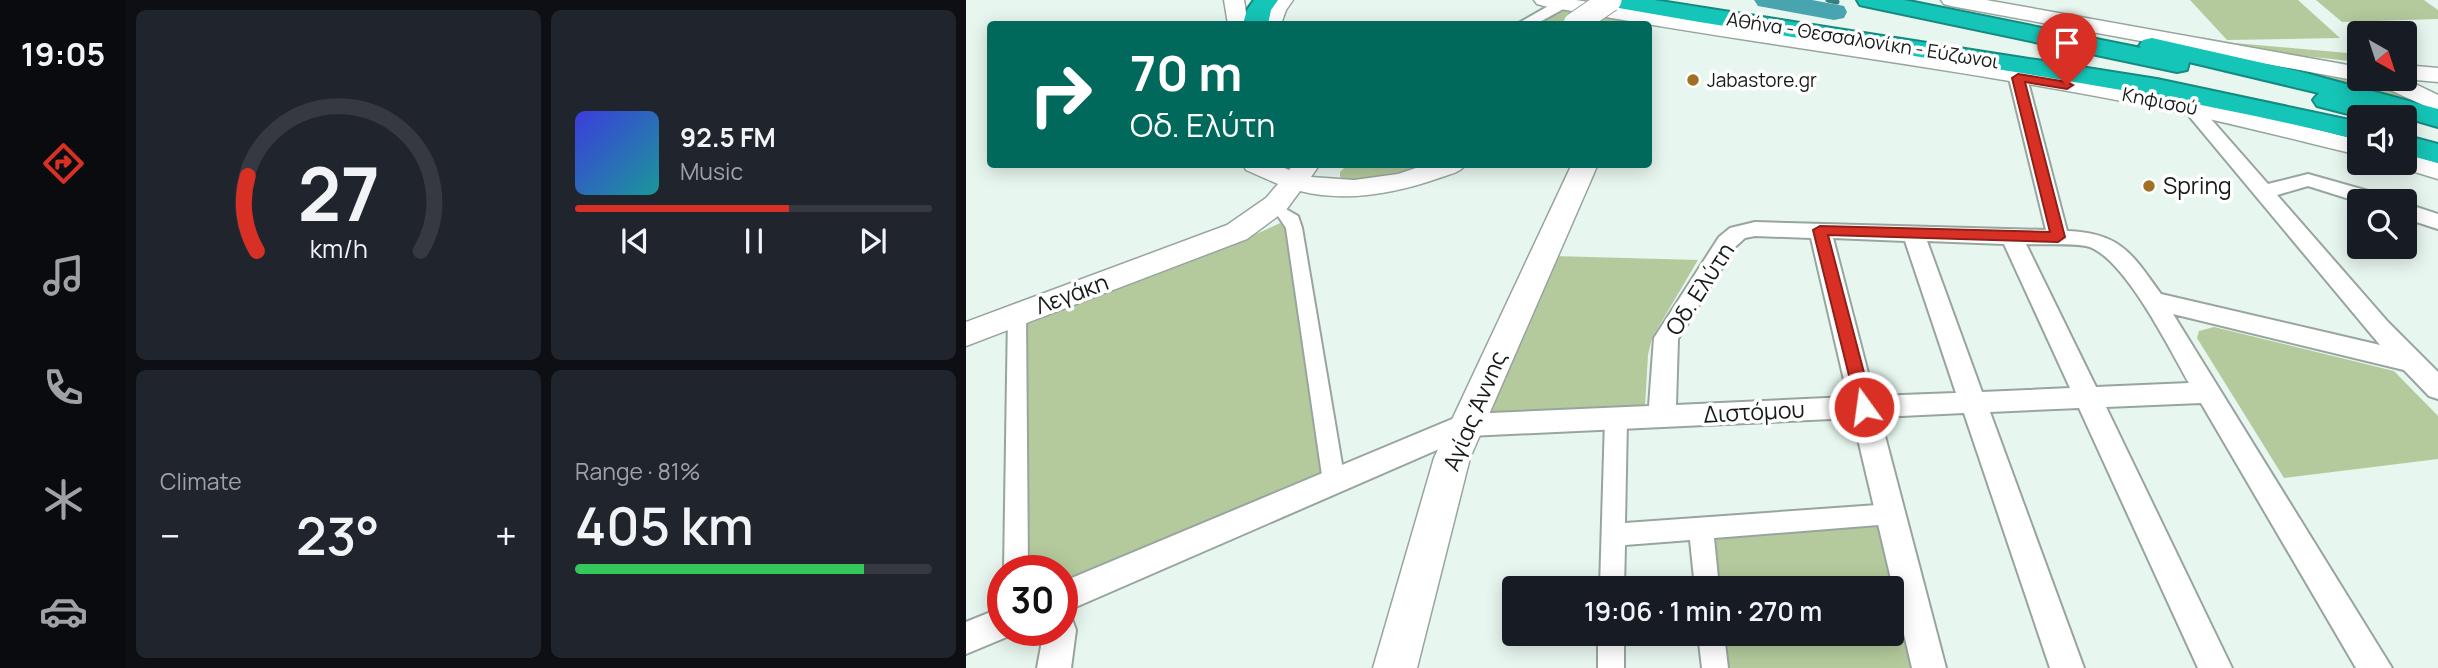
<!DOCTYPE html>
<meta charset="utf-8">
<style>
:root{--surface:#171b24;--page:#20242c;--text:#f1f3f6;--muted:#9ea1a6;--line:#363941;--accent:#d93025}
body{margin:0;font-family:Manrope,sans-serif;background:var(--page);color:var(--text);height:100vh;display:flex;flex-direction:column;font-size:26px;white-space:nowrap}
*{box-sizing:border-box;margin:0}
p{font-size:23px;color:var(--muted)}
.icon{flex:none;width:38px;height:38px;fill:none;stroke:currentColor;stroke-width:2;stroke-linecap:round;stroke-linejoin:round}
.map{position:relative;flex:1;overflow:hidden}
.details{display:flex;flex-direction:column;gap:10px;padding:10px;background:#0d0f14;width:840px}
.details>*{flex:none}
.guide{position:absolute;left:21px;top:21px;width:665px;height:147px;border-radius:7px;box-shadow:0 4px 18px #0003;background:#00695c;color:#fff;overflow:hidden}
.needle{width:46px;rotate:141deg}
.controls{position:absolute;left:1381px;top:21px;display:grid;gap:14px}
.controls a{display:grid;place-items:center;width:70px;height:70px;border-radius:7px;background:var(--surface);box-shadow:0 4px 18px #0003;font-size:35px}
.speed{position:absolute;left:21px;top:555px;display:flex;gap:14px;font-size:35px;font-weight:700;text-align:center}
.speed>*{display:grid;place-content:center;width:91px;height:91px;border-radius:50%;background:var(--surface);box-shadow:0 4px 18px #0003;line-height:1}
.speed .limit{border:10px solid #d22;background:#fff;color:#111}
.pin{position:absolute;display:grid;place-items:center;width:60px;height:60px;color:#fff;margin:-72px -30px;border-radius:50% 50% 50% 0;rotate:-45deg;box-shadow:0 0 7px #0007}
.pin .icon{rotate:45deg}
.me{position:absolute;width:77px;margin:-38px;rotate:346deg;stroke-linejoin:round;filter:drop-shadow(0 0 5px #0008)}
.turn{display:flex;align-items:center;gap:24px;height:147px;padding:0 28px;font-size:32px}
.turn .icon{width:91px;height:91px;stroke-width:2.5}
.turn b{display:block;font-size:49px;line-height:60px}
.big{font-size:52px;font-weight:600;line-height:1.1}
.details .widget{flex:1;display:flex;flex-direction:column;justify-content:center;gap:10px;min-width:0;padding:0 24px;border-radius:10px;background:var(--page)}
.details .dial{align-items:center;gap:0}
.dial svg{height:182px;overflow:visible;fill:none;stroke:var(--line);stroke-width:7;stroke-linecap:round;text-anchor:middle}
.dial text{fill:var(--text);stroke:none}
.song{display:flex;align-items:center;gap:21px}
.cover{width:84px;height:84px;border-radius:10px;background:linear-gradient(135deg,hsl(240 70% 55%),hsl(180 70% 35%))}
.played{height:7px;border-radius:4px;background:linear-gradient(90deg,var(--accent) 60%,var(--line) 60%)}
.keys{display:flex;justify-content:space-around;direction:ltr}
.heat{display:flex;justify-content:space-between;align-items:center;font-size:38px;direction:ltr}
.charge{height:10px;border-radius:5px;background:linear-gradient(90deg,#34c759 81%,var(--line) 0)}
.details .tiles{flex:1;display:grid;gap:10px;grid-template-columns:repeat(2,1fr)}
.trip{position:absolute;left:536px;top:576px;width:402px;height:70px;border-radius:7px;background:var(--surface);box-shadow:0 4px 18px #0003;font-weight:600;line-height:70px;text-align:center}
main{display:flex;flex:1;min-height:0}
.dock{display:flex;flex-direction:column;width:126px;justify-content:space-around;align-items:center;background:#090b0e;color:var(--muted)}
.dock .icon{width:49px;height:49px}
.dock .selected{color:var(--accent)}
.dock b{font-size:32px;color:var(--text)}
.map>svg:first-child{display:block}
.green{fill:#b4ca9d}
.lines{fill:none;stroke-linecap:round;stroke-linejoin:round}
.stream{stroke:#397c82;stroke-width:5}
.river{fill:#48a5af;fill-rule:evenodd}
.pedestrian-casing{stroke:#98a59f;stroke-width:4}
.minor-casing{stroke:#98a59f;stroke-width:4}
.tertiary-casing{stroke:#98a59f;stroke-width:3}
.motorway-casing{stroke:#158a80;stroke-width:4}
.pedestrian{fill:#fff;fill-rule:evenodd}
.minor{fill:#fff;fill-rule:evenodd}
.tertiary{fill:#fff;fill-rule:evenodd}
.motorway{fill:#15c5b7;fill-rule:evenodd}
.tertiary-bridge-casing{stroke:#98a59f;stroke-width:25;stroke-linecap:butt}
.tertiary-bridge{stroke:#fff;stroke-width:23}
.route{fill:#d93025;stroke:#8d1f18;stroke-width:2}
.poi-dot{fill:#a17025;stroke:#fff;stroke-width:2.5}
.labels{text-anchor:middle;stroke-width:7;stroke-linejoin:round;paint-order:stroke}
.far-street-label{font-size:19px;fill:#161b19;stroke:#fff}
.far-poi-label{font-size:19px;fill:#161b19;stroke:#fff;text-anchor:start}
.poi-label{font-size:23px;fill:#161b19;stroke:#fff;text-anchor:start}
.street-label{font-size:23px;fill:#161b19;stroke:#fff}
</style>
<main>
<nav class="dock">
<b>19:05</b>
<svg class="icon selected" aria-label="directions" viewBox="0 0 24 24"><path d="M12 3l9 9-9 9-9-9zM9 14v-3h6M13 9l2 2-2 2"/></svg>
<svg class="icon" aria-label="music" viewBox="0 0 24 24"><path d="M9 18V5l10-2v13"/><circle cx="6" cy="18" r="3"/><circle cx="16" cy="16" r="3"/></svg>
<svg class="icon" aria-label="phone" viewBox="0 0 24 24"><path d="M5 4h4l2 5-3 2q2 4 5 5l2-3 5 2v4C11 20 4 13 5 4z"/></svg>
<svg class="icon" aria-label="climate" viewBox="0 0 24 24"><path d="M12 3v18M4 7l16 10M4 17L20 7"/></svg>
<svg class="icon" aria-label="car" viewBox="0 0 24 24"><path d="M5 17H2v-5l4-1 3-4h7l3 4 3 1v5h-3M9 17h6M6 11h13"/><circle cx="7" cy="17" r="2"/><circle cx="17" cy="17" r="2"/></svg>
</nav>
<section class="details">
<div class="tiles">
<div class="widget dial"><svg viewBox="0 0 100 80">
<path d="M14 69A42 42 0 1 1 86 69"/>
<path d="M14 69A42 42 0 0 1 10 36" stroke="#d93025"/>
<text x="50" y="56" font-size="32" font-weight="700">27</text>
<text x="50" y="72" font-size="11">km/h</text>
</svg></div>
<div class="widget">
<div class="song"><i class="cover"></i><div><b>92.5 FM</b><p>Music</p></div></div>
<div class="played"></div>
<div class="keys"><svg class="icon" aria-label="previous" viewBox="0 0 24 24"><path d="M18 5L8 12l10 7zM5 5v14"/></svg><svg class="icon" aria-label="pause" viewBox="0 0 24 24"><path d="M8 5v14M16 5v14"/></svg><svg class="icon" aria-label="next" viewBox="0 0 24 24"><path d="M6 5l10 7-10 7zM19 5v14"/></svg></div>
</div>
<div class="widget"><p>Climate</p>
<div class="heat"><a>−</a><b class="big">23°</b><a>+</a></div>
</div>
<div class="widget"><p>Range · 81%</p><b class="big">405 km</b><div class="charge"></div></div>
</div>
</section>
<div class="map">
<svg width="1472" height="668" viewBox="0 0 1472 668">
<rect width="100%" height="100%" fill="#e7f6ef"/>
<path class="green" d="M 1224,0 L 1332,0 L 1374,38 L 1261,40 Z
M 1350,0 L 1458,0 L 1472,10 L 1472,19 L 1376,22 Z
M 603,9 L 661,21 L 668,24 L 569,24 L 591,12 Z
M 1229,36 L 1269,43 L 1393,54 L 1393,62 L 1302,52 Z
M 1341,74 C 1388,81 1419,78 1459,108 Z
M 381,165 L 463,165 C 437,172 401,188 374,177 L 374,172 Z
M 314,223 L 321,229 L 357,477 L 96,587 L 96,570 L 60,570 L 61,317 L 273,242 Z
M 587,256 L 732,260 L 686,338 L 682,355 L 679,406 L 519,414 Z
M 1248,327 L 1428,371 L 1472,416 L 1472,459 L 1318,478 L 1231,338 L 1233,331 Z
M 925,514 L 963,668 L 749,668 L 745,634 L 926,634 L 926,588 L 741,588 L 735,529 Z"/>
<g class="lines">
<path class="stream" d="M 862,0 L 871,2"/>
<path class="river" d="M 788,0 L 846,0 L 878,6 L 881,12 L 878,18 L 868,20 L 792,6 Z"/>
<g class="pedestrian-casing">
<path id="pedestrian" d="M 318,208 L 332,216 L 336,228 L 379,482 L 376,489 L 368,492 L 360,489 L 357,482 L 320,228 L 310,213 Z
M 51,307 L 58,309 L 60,314 L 62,570 L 38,570 L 42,314 L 44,309 Z
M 650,410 L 657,413 L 661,419 L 659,523 L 925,504 L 933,507 L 937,514 L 933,521 L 925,524 L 748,538 L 753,588 L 729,588 L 724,540 L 659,545 L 658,588 L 634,588 L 639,419 L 643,413 Z
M 632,634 L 658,634 L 658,668 L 632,668 Z
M 732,634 L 758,634 L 762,668 L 736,668 Z"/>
</g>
<g class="minor-casing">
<path id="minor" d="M 599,0 L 604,4 L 601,7 L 570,24 L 551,24 L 591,1 Z
M 1052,73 L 1061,78 L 1101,231 C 1155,233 1166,254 1195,294 L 1414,345 L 1218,110 L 1215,106 L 1218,102 L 1230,102 L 1302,184 L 1342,174 L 1420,196 L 1423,201 L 1393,202 L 1342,186 L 1311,195 L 1422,322 L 1472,372 L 1472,399 L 1463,396 L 1438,370 L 1207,314 L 1426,668 L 1390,668 L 1235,403 L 1140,407 L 1266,668 L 1232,668 L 1113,408 L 1024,412 L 1118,668 L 1084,668 L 998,413 L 914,417 L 980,668 L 946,668 L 887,418 L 503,436 L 96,613 L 96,582 L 491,417 L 501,414 L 683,406 L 688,338 L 753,237 L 764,228 L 789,222 L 1080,230 L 1043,78 ZM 789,236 L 845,238 L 882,397 L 710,405 L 712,339 L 769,247 L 779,238 ZM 867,238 L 939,241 L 990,393 L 908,396 ZM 961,241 L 1038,244 L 1104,388 L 1016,392 ZM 1060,244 C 1080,245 1102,243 1120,246 C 1157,254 1204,350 1223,383 L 1130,387 Z
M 1438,203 L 1472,214 L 1472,229 L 1438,218 Z
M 37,607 L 37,630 L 50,630 L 48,634 L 0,654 L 0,622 Z
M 96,615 L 106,619 L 110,630 L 105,668 L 71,668 L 78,630 L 96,630 Z"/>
</g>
<g class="tertiary-casing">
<path id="tertiary" d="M 258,0 L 278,0 L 282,24 L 262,24 Z
M 307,0 L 327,0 L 320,10 L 315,24 L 295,24 L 300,9 Z
M 568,0 L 610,0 L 1191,94 L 1293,115 L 1393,140 L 1393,155 C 1326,139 1260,122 1192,108 C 989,67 781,44 578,6 L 571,4 Z
M 975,0 L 1020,0 L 1393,67 L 1393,79 L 1401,79 L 1393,81 L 985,6 L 978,4 Z
M 1438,65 L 1472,68 L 1472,82 L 1439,79 L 1472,95 L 1472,112 L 1411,84 L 1408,79 L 1438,79 Z
M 1438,153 L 1472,163 L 1472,179 L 1429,166 L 1426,163 L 1438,163 Z
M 277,164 L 309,164 L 323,170 L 328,164 L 354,164 L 345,177 L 388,180 L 432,174 L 462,164 L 500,164 C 495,172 485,174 476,177 C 431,193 382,203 334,191 L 320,210 L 281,239 L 0,346 L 0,322 L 261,225 L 300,198 L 312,184 L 280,170 Z
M 606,164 L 632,164 L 504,458 L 451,668 L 407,668 L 468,458 Z"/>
</g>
<g class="motorway-casing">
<path id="motorway" d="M 288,0 L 312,0 L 305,10 L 302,24 L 277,24 L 281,10 Z
M 635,0 L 688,0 L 1191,79 L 1393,122 L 1393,140 C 1148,79 896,52 647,7 L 638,5 Z
M 891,0 L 938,0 L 1175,48 L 1173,46 L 1177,40 L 1186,38 L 1332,71 L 1472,109 L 1472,127 L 1441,118 L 1438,122 L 1438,117 L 1394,117 L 1351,106 L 1347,100 L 1353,93 L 1223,62 L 1221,70 L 1211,72 L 903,7 L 894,5 Z
M 1438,135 L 1472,144 L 1472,163 L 1438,154 Z"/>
</g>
<use href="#pedestrian" class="pedestrian"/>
<use href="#minor" class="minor"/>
<use href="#tertiary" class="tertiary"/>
<use href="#motorway" class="motorway"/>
<g class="tertiary-bridge-casing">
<path id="tertiary-bridge" d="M 609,24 L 644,0"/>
</g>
<use href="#tertiary-bridge" class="tertiary-bridge"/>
</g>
<path class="route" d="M 1052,74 L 1101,82 L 1107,85 L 1101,89 L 1059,82 L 1099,237 L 1092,242 L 862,235 L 907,407 L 904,412 L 892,412 L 847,230 L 854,226 L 1084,232 L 1046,78 Z"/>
<g class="poi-dot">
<circle cx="727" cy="80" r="7"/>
<circle cx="1183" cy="186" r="7"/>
</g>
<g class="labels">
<g class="far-street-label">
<text transform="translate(897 40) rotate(9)" y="7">Αθήνα - Θεσσαλονίκη - Εύζωνοι</text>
<text transform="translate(1194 101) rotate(11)" y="7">Κηφισού</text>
</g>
<g class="far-poi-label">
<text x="741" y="87">Jabastore.gr</text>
</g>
<g class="poi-label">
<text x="1197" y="194">Spring</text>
</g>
<g class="street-label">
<text transform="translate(734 289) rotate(-57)" y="8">Οδ. Ελύτη</text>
<text transform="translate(106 294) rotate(-20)" y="8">Λεγάκη</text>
<text transform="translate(509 411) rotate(-67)" y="8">Αγίας Άννης</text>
<text transform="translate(788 412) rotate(-3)" y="8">Διστόμου</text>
</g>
</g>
</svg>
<div class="controls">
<a><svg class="needle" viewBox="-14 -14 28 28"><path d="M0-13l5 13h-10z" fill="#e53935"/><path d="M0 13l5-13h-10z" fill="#9ea1a6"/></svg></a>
<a><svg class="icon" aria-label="sound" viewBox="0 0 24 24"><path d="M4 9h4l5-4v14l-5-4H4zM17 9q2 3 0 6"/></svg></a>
<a><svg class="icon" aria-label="search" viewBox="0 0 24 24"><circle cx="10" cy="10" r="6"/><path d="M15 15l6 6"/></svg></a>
</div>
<div class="speed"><div class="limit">30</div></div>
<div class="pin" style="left:1101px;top:85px;background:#d93025"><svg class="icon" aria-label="arrive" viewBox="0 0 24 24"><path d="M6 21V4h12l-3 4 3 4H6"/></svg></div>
<svg class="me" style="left:898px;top:407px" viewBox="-20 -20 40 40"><circle r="17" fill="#d93025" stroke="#fff" stroke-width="3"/><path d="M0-11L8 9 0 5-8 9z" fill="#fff"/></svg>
<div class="trip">19:06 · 1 min · 270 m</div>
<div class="guide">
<div class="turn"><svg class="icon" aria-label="right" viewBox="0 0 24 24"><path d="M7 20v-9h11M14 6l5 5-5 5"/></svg><div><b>70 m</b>Οδ. Ελύτη</div></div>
</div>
</div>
</main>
